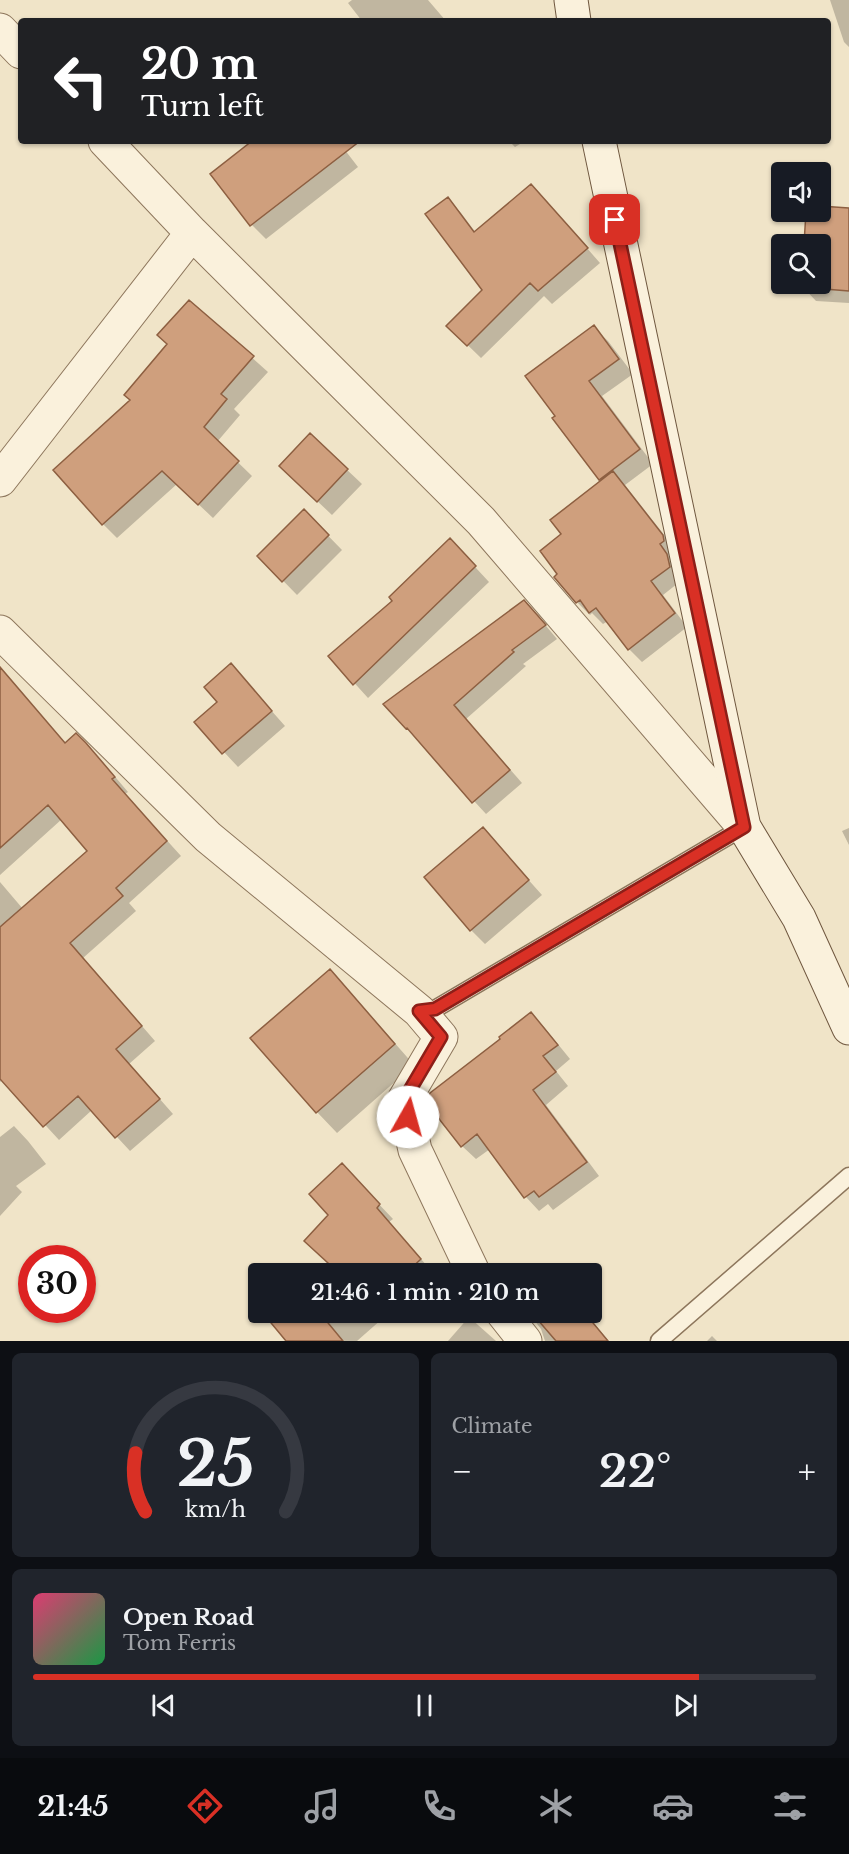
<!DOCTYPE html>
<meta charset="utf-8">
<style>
:root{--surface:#171b24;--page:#20242c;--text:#f1f3f6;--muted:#9ea1a6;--line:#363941;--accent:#d93025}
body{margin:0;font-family:"Libre Baskerville",serif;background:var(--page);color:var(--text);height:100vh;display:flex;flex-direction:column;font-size:22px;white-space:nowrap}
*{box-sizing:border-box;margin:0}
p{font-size:20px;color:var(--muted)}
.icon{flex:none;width:33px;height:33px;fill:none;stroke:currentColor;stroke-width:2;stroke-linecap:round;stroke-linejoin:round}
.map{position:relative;height:1341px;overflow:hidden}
.panel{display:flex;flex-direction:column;gap:12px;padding:12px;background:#0d0f14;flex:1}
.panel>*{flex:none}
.top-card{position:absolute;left:18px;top:18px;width:813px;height:126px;border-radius:6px;box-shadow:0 2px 4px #0004;background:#202124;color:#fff;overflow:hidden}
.tools{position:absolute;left:771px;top:162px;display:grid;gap:12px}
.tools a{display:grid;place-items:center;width:60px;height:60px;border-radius:6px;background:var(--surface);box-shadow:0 2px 4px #0004;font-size:30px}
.speed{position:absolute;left:18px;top:1245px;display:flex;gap:12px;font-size:30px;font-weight:700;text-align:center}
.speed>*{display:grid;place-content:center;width:78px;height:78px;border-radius:50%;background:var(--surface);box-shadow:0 2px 4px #0004;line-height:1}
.speed .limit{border:9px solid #d22;background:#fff;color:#111}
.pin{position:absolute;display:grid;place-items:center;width:51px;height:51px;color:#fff;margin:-26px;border-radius:12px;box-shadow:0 3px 9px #0006}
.me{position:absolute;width:66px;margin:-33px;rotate:7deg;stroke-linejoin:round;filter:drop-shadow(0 0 4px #0008)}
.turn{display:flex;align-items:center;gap:21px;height:126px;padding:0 24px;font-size:27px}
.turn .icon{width:78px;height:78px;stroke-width:2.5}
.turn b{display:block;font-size:42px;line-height:51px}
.big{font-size:45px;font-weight:600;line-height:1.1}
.panel .widget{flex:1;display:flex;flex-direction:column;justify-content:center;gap:9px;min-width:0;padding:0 21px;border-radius:9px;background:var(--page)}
.panel .dial{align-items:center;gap:0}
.dial svg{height:156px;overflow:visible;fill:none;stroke:var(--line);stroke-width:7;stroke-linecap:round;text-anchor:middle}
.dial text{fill:var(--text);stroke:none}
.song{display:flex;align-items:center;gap:18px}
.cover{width:72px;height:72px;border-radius:9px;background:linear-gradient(135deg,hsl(340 70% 55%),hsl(140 70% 35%))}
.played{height:6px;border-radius:3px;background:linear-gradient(90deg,var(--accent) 85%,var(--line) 85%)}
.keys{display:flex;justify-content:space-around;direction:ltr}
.heat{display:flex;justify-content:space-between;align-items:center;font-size:33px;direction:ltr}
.panel .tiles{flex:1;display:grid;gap:12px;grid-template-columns:1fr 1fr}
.widget:last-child{grid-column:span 2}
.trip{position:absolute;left:248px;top:1263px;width:354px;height:60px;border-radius:6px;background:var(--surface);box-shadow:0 2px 4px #0004;font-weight:600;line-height:60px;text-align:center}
.dock{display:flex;height:96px;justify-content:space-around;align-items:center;background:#090b0e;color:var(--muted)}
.dock .icon{width:42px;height:42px}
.dock .on{color:var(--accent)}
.dock b{font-size:27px;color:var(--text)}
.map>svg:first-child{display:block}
.shadow{fill:#0003}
.building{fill:#cf9f7d;stroke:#8d5f41;stroke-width:1.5}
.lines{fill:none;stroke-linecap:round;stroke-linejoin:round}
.lane-casing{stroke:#8d765c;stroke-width:19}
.street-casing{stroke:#8d765c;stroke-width:35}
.secondary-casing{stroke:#6f573f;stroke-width:35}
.lane{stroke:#faf1dc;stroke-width:16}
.street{stroke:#faf1dc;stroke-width:33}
.secondary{stroke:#faf1dc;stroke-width:33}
.route-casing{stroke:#8d1f18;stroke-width:15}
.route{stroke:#d93025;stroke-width:10}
</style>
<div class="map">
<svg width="849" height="1341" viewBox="0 0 849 1341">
<rect width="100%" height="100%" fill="#f0e4c8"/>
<path class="shadow" d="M 352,0 L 428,0 L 446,21 L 362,21 L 348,3 Z
M 830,0 L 849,0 L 849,47 L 844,42 Z
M 259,141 L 338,141 L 358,167 L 266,239 L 252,225 Z
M 509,141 L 525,141 L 515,147 Z
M 448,199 L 461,213 L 476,233 L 544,199 L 600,263 L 552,304 L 544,296 L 481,358 L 448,326 L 484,290 Z
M 849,210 L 849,303 L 816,301 L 802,286 L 802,284 L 820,284 L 820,244 L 805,244 L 808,212 Z
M 189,302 L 268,372 L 234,409 L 240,415 L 217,442 L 252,476 L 213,518 L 177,484 L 117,538 L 103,524 L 132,401 L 168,344 Z
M 593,327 L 608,341 L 633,374 L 602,396 L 653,464 L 625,485 L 676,550 L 682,580 L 663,595 L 687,627 L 642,662 L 629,649 L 608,621 L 603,624 L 592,613 L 590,615 L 577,602 L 559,574 L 563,535 L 602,482 L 554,418 Z
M 310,435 L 362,484 L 332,515 L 295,480 Z
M 304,511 L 342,550 L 297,595 L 259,556 Z
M 464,555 L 489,582 L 368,698 L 330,656 Z
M 536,614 L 557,639 L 523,664 L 526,666 L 466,719 L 522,783 L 486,814 L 407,728 Z
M 231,665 L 285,726 L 238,767 L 196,722 L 219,703 Z
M 0,680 L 19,690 L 66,744 L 76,736 L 100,759 L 128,792 L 125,794 L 181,856 L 129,903 L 136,911 L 83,958 L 155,1041 L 129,1064 L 173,1114 L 130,1151 L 92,1110 L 59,1140 L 3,1079 L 0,1082 L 0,882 L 23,909 L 89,851 L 62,819 L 0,875 Z
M 849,828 L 849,845 L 842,831 Z
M 483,829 L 542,895 L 485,944 L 471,930 Z
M 330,971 L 350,992 L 414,1065 L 337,1133 L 317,1112 Z
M 531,1014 L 544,1027 L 570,1059 L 556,1071 L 568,1086 L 546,1105 L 599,1176 L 553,1210 L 548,1204 L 539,1211 L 526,1197 L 490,1149 L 476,1159 L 462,1146 L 502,1039 Z
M 14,1126 L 28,1141 L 46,1164 L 16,1186 L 22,1192 L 0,1216 L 0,1137 Z
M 355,1179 L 393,1219 L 389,1222 L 434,1274 L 332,1274 L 337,1270 L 330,1215 Z
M 288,1312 L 390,1312 L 357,1341 L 288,1341 Z
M 535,1312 L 584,1312 L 609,1341 L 545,1341 L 541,1329 L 531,1316 Z
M 469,1317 L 496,1341 L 448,1341 Z
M 712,1336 L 717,1341 L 707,1341 Z"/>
<path class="building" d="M 252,141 L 360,141 L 250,226 L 210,174 Z
M 531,184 L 588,248 L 538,291 L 530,283 L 467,346 L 446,326 L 482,290 L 425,214 L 448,197 L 474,232 Z
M 820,206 L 849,208 L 849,291 L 800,287 L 800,284 L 820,284 L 820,244 L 804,244 L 806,212 L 820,212 Z
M 189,300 L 254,356 L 221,394 L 227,399 L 204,427 L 239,461 L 198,505 L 162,471 L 102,525 L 53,470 L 130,400 L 124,395 L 167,344 L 157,335 Z
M 594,325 L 619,359 L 589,381 L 640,449 L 599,480 L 552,418 L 555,416 L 525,376 Z
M 310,433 L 348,469 L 317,502 L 279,466 Z
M 613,471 L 663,535 L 664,541 L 660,544 L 667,554 L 670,567 L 651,581 L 675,613 L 628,650 L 596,608 L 589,613 L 580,600 L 576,603 L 554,577 L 557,574 L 540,551 L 561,534 L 550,520 Z
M 304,509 L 329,535 L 282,582 L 257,556 Z
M 450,538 L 476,566 L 353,685 L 328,656 L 392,601 L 389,597 Z
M 524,600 L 546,625 L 512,650 L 514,652 L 454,705 L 510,770 L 472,803 L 407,728 L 406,729 L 383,704 Z
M 231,663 L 272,711 L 222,754 L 194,722 L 217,702 L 204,687 Z
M 0,667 L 65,743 L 76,733 L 86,743 L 115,777 L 112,779 L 167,841 L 116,888 L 123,896 L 70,943 L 142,1026 L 116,1049 L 160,1099 L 115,1138 L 78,1096 L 43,1127 L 0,1079 L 0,927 L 87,851 L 48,805 L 0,848 Z
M 483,827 L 529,880 L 470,931 L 424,877 Z
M 330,969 L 395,1044 L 316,1113 L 250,1038 Z
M 531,1012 L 558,1045 L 543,1056 L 556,1072 L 533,1090 L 587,1162 L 539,1197 L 534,1191 L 524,1198 L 477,1134 L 461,1147 L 425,1101 L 430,1093 L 500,1039 L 499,1037 Z
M 342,1163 L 380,1204 L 377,1208 L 421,1259 L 405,1274 L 340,1274 L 304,1241 L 328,1215 L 309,1194 Z
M 262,1312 L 319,1312 L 343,1341 L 286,1341 Z
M 531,1312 L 584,1312 L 608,1341 L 556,1341 Z"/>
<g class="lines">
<g class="lane-casing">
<path id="lane" d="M 419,1011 L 435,1009 L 744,827
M 659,1341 L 849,1176"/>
</g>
<g class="street-casing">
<path id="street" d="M 0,30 L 21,52
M 105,141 L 192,233 L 481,521 L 744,827
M 0,480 L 192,233
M 0,632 L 208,837 L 419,1011 L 441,1037 L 404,1100 L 415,1150 L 474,1274
M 502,1312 L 525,1341"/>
</g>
<g class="secondary-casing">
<path id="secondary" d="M 571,0 L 574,21
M 599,141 L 744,827 L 799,918 L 849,1028"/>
</g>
<use href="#lane" class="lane"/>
<use href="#street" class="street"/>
<use href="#secondary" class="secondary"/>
</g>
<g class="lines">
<g class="route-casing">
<path id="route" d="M 408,1117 L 404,1100 L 441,1037 L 419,1011 L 435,1009 L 744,827 L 615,220"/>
</g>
<use href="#route" class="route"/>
</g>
</svg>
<div class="tools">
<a><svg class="icon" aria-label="sound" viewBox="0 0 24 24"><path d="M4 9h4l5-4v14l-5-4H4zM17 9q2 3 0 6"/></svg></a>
<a><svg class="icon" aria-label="search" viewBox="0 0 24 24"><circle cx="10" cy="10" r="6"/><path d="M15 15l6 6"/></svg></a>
</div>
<div class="speed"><div class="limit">30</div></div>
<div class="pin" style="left:615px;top:220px;background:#d93025"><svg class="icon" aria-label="arrive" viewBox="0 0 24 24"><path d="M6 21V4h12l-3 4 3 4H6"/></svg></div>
<svg class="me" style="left:408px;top:1117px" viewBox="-20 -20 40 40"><circle r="19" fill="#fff"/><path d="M0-13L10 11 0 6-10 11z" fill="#d93025"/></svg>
<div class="trip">21:46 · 1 min · 210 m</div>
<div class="top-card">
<div class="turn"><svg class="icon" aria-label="left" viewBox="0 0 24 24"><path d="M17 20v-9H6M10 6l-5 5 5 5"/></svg><div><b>20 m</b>Turn left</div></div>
</div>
</div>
<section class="panel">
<div class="tiles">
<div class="widget dial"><svg viewBox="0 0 100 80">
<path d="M14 69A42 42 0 1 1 86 69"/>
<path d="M14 69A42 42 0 0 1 9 39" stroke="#d93025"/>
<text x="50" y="56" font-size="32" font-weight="700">25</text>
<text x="50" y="72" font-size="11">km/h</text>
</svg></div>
<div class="widget"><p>Climate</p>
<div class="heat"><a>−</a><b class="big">22°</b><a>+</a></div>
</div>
<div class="widget">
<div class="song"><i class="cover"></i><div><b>Open Road</b><p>Tom Ferris</p></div></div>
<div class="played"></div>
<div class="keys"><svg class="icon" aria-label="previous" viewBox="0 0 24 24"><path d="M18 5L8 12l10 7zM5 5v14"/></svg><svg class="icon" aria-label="pause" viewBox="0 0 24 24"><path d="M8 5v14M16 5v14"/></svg><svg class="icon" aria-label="next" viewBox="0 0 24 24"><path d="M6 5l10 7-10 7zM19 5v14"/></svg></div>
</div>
</div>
</section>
<nav class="dock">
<b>21:45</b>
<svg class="icon on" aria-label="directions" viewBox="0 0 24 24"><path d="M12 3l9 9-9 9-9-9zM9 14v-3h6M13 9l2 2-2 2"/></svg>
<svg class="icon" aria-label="music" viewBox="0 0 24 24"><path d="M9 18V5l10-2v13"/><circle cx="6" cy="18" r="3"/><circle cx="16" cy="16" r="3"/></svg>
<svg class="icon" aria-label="phone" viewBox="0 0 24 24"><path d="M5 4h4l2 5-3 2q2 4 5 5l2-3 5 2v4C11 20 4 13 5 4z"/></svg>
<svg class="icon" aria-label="climate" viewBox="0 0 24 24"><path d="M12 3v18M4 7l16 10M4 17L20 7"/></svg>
<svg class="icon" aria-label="car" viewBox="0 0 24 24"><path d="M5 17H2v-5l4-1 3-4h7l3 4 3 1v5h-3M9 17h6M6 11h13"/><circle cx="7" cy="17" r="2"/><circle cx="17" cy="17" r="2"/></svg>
<svg class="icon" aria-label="filters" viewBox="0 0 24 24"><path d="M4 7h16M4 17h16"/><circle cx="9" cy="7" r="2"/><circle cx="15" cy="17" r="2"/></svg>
</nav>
